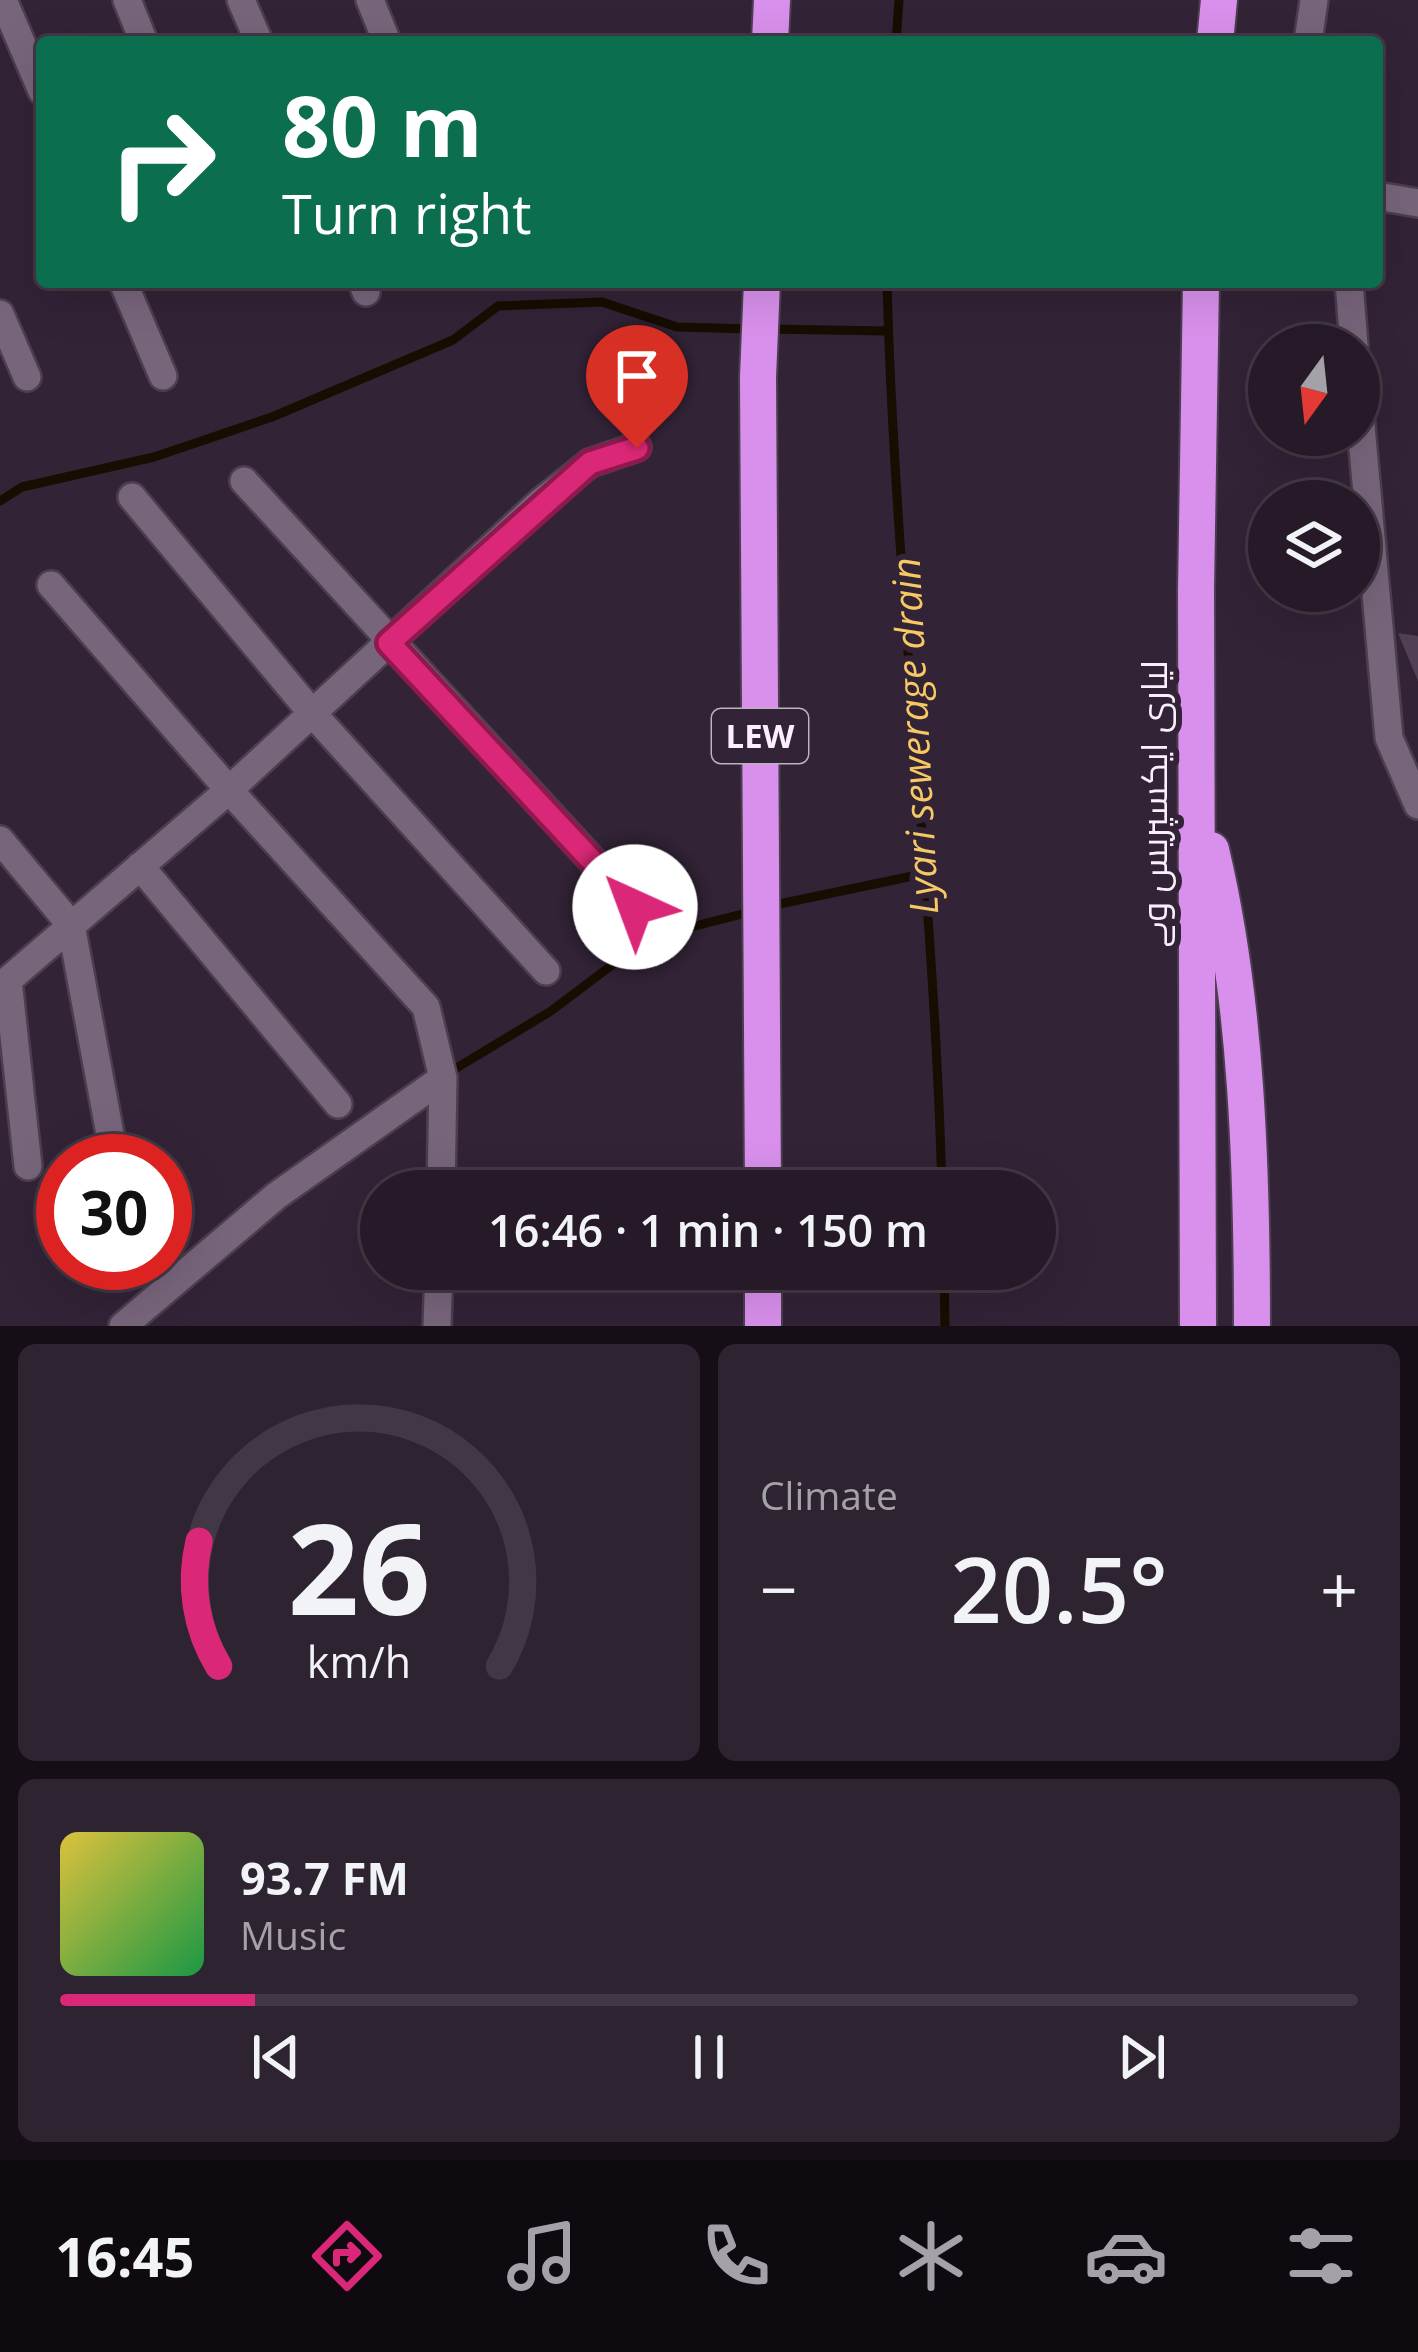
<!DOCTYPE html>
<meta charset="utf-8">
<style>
:root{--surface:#261a28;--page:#2e2330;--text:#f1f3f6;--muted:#a4a1a8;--line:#423845;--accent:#db2777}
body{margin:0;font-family:"Open Sans",Cairo,sans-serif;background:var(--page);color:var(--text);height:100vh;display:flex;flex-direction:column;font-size:45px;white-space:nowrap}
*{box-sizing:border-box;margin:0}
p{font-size:39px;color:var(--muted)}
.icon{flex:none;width:66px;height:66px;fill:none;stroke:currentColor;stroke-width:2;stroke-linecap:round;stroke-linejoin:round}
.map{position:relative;height:1326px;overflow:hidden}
.sheet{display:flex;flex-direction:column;gap:18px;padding:18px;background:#150e16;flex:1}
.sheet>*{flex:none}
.guide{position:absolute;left:36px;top:36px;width:1347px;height:252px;border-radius:12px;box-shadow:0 12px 48px #0002,0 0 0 3px var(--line);background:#0b6e4f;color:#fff;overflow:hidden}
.needle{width:78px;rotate:195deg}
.controls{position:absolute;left:1248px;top:324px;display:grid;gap:24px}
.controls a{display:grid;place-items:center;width:132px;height:132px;border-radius:50%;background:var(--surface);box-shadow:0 12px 48px #0002,0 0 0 3px var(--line);font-size:60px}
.speed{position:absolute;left:36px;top:1134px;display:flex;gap:24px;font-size:60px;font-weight:700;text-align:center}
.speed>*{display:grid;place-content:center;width:156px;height:156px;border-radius:50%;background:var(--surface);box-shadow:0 12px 48px #0002,0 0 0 3px var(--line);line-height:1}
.speed .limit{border:18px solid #d22;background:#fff;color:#111}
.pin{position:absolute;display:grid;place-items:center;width:102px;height:102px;color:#fff;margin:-123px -51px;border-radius:50% 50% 50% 0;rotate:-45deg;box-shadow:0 0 12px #0007}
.pin .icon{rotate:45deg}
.me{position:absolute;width:132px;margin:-66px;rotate:317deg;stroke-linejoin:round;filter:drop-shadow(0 0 9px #0008)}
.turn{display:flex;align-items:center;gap:42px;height:252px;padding:0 48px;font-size:54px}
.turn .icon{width:156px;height:156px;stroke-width:2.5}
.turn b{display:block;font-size:84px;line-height:102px}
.big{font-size:90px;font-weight:600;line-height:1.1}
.sheet .card{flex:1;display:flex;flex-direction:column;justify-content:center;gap:18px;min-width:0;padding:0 42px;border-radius:18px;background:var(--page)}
.sheet .dial{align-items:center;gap:0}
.dial svg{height:312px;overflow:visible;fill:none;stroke:var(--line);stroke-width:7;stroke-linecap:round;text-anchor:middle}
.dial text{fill:var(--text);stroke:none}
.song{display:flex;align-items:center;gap:36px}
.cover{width:144px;height:144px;border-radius:18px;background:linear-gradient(135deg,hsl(50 70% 55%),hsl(140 70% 35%))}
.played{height:12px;border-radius:6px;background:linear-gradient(90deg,var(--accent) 15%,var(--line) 15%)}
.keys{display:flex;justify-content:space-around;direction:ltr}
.heat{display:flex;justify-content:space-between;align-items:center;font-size:66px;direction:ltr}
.sheet .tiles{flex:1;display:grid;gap:18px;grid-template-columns:1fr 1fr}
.card:last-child{grid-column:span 2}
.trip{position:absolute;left:360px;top:1170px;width:696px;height:120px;border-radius:60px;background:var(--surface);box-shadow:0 12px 48px #0002,0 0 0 3px var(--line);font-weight:600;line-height:120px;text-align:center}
.tabs{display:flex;height:192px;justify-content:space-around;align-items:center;background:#0f0a10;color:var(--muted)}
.tabs .icon{width:84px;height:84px}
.tabs .selected{color:var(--accent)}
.tabs b{font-size:54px;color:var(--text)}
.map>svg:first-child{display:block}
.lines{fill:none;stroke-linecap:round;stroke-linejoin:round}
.stream{stroke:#170d00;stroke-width:9}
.building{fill:#514055;filter:url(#shadow)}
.street-casing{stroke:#4b3e4f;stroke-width:32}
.highway-casing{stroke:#4b3e4f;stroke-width:40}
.street{stroke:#77657c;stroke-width:27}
.highway{stroke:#d990ec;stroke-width:36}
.route-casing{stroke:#8e194d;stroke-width:30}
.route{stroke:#db2777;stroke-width:21}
.labels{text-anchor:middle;stroke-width:12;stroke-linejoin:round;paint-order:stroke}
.shield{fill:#322336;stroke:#beb2c1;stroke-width:3}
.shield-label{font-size:33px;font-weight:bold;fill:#faf0fd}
.street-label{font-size:36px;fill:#faf0fd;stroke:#322336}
.water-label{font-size:39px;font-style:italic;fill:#f7c964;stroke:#322336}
</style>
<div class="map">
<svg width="1418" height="1326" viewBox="0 0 1418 1326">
<defs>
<filter id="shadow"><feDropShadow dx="13" dy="8" stdDeviation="6" flood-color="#0009"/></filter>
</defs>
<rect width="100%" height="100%" fill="#322336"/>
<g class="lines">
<path class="stream" d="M 896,42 L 899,0
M 887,282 C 895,586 934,888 942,1191
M 770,329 L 888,331
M 0,501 L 22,487 L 154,457 L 272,417 L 453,340 L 498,306 L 602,302 L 677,327 L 753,329
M 770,906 L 922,874
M 450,1072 L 551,1011 L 648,938 L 754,911
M 944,1269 L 945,1326"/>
</g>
<path class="building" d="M 1398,633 L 1418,636 L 1418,681 Z"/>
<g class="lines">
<g class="street-casing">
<path id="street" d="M 3,0 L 42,91
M 127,0 L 144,42
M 241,0 L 259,42
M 370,0 L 387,42
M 1308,42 L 1314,0
M 1377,196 L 1418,203
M 123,282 L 163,376
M 362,282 L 366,292
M 1349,282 L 1354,345
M 0,314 L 27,377
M 1359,404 L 1389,738 L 1418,805
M 244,481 L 635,907
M 132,497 L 312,713 L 546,971
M 51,585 L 229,790 L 426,1007 L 443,1078 L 441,1191
M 0,840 L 71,925 L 115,1161
M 140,866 L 338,1104
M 8,980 L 28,1166
M 0,987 L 229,790 L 542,501 L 590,463 L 637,447
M 123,1326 L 276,1196 L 443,1078
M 437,1326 L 439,1269"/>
</g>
<g class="highway-casing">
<path id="highway" d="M 770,42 L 772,0
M 1215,42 L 1219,0
M 762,282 L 758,377 L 763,1191
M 1211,850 C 1247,1001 1252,1171 1252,1326
M 763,1326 L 763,1269
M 1198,1326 L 1196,590 L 1201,282"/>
</g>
<use href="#street" class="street"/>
<use href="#highway" class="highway"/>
</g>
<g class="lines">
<g class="route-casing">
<path id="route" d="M 635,907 L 389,643 L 590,463 L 637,448"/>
</g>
<use href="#route" class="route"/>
</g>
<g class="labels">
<rect class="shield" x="712" y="709" width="96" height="54" rx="9"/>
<g class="shield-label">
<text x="760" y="748">LEW</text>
</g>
<g class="street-label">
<text transform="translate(1154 804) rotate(-90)" y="13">لیاری ایکسپریس وے</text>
</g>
<g class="water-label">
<text transform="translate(915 736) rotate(-93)" y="14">Lyari sewerage drain</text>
</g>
</g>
</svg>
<div class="controls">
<a><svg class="needle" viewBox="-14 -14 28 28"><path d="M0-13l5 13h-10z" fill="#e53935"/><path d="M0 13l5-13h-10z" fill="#a4a1a8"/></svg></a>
<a><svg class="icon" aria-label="layers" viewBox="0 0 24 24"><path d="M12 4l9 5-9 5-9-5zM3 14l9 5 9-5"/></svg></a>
</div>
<div class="speed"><div class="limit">30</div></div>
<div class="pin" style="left:637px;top:448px;background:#d93025"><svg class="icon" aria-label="arrive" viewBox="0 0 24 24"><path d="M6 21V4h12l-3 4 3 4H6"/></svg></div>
<svg class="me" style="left:635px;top:907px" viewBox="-20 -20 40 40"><circle r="19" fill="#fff"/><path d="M0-13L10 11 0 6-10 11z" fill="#db2777"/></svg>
<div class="trip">16:46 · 1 min · 150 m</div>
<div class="guide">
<div class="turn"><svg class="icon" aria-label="right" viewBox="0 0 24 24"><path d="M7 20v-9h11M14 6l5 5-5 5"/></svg><div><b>80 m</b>Turn right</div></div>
</div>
</div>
<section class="sheet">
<div class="tiles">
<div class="card dial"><svg viewBox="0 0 100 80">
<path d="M14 69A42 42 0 1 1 86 69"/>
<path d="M14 69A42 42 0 0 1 9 37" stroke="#db2777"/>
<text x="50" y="56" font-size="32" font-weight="700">26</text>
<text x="50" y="72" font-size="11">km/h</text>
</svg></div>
<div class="card"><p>Climate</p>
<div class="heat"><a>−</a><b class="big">20.5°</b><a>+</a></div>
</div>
<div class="card">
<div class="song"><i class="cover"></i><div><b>93.7 FM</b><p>Music</p></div></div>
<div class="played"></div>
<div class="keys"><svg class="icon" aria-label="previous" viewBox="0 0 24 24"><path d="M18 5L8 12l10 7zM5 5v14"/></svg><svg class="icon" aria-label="pause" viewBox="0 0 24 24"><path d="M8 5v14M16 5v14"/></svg><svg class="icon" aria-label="next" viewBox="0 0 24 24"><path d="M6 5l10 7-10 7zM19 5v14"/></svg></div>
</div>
</div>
</section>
<nav class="tabs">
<b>16:45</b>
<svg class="icon selected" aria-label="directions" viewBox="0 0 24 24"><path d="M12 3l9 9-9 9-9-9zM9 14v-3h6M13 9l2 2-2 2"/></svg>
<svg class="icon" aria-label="music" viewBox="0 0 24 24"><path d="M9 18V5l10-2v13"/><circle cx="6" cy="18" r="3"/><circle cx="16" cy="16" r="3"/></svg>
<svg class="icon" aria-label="phone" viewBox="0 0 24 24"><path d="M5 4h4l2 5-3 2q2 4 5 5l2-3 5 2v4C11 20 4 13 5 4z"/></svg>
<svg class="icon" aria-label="climate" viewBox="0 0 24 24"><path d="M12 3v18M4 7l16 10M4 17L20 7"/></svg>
<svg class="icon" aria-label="car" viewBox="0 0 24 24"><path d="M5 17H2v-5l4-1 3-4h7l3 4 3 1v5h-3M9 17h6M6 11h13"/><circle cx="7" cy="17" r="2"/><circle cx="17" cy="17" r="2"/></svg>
<svg class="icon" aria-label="filters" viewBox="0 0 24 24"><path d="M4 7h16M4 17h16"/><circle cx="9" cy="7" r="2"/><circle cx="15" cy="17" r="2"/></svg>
</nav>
